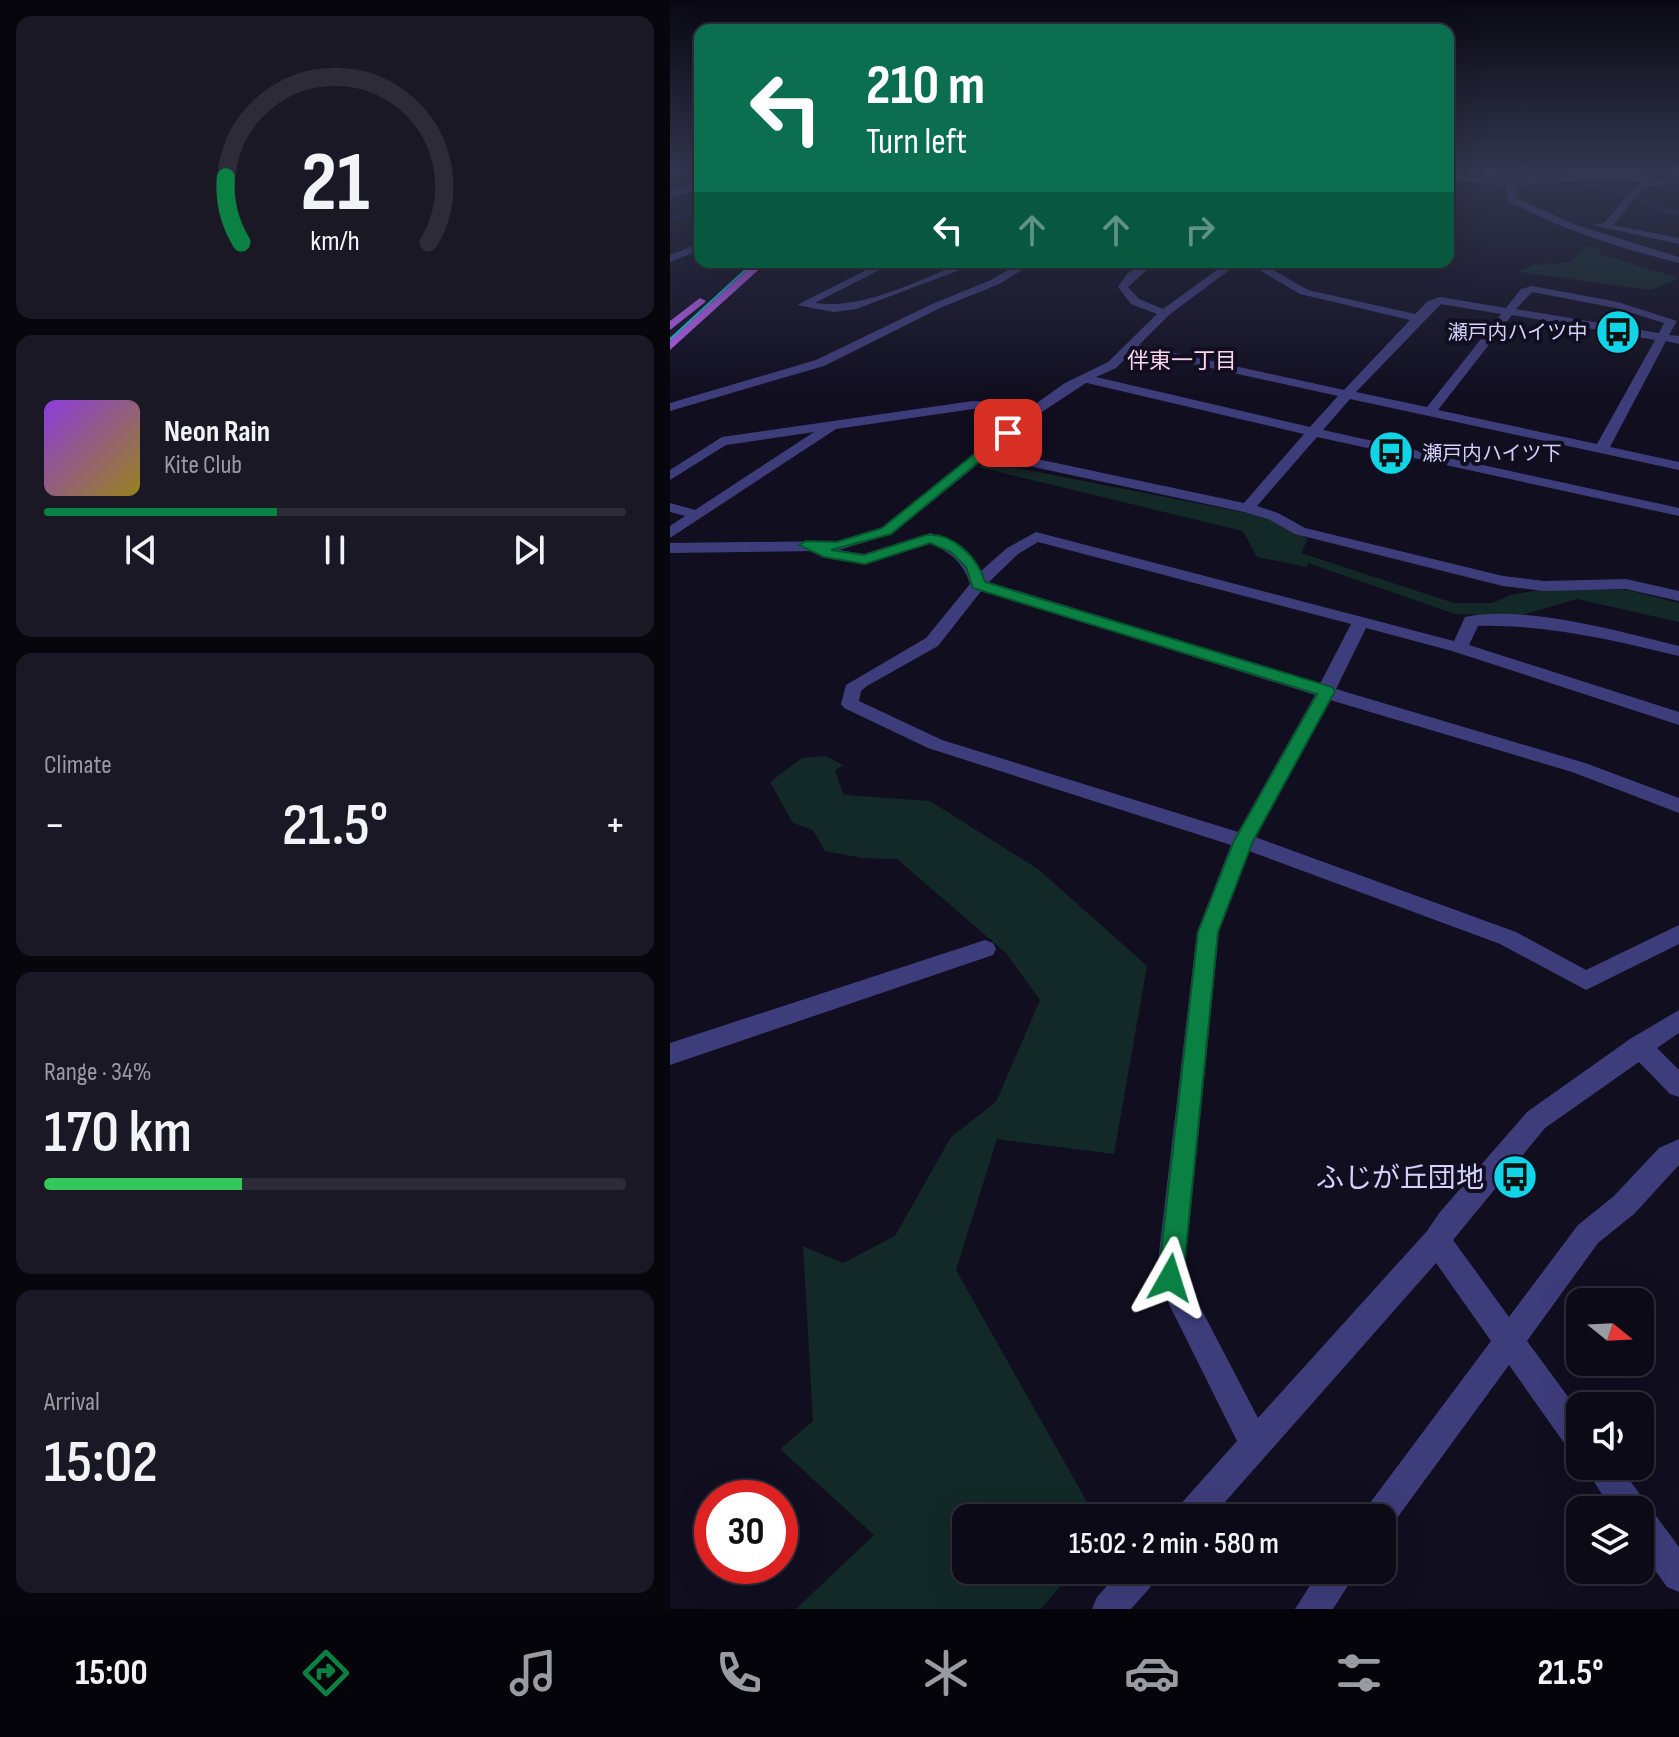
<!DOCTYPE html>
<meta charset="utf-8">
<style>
:root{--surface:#0d0a18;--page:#1b1825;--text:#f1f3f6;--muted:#9a9aa2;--line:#2d2b37;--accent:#0b8043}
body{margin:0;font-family:"Sofia Sans Condensed","Noto Sans JP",sans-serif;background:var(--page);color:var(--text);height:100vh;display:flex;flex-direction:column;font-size:30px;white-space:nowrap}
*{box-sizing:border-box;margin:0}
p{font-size:26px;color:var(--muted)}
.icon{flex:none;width:44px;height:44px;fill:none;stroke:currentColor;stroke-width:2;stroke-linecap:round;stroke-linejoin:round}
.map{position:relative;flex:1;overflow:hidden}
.drawer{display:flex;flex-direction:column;gap:16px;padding:16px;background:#07060d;width:670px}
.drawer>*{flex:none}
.banner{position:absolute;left:24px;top:24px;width:760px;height:244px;border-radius:16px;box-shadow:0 8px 32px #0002,0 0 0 2px var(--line);background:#0b6e4f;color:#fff;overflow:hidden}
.needle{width:52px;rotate:108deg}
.controls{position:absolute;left:896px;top:1288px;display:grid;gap:16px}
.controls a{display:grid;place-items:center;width:88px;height:88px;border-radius:16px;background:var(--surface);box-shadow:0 8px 32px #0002,0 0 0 2px var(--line);font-size:40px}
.speed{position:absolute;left:24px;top:1480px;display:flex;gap:16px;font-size:40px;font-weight:700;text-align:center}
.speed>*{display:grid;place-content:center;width:104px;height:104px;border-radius:50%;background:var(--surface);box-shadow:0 8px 32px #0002,0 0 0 2px var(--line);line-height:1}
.speed .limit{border:12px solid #d22;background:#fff;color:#111}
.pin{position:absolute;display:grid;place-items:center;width:68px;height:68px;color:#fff;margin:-34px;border-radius:16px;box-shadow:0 4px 12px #0006}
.me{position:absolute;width:88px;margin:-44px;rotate:6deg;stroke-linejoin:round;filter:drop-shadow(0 0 6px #0008)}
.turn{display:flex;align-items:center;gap:28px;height:168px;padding:0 40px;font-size:36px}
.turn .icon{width:104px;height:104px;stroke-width:2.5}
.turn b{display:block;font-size:56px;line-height:68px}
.lanes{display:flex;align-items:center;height:76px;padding:0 40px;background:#0003;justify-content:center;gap:40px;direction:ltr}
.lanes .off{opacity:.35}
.big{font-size:60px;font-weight:600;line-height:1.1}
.drawer .tile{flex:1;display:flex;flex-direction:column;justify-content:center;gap:12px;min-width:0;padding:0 28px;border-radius:16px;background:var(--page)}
.drawer .dial{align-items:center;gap:0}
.dial svg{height:208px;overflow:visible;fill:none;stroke:var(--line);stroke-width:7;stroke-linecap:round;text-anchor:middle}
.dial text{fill:var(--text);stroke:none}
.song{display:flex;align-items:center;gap:24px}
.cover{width:96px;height:96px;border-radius:12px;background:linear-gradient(135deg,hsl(270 70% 55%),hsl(50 70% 35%))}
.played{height:8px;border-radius:4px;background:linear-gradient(90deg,var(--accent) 40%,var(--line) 40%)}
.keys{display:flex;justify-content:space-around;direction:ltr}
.heat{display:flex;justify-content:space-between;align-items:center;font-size:44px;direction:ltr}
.charge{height:12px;border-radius:6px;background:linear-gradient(90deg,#34c759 34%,var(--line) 0)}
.trip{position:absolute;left:282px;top:1504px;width:444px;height:80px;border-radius:16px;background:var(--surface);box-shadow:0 8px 32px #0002,0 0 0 2px var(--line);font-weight:600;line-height:80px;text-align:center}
.tab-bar{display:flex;height:128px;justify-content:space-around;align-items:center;background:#05040a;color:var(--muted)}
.tab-bar .icon{width:56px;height:56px}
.tab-bar .active{color:var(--accent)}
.tab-bar b{font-size:36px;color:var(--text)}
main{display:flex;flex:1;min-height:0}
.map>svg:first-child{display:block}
.green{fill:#122928}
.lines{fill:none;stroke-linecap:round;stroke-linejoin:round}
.stream{stroke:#122745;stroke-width:4}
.minor{fill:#3e3d7b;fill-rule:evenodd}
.major{fill:#ba60f3;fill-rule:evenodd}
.tram{stroke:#11d5e7;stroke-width:2}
.route{fill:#0b8043;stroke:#07532c;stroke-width:2}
.labels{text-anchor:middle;stroke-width:8;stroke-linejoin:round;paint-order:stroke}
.far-poi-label{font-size:20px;fill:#d5d0fc;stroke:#110e20;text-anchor:end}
.far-neighbourhood-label{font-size:22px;fill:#fcd2ed;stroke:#110e20}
.near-poi-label{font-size:28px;fill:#d5d0fc;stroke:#110e20;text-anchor:end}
</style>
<main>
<section class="drawer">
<div class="tile dial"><svg viewBox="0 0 100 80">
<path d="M14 69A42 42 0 1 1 86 69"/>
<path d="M14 69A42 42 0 0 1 8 44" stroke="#0b8043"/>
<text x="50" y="56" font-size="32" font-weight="700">21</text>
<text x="50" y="72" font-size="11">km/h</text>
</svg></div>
<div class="tile">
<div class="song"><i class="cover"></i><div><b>Neon Rain</b><p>Kite Club</p></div></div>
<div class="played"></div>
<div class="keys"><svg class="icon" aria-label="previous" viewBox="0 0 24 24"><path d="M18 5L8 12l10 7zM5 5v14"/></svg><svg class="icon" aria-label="pause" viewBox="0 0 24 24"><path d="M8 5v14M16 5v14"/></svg><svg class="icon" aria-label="next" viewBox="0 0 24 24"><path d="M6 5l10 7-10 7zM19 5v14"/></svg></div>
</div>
<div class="tile"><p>Climate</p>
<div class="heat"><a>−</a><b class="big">21.5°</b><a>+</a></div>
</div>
<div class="tile"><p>Range · 34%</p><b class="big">170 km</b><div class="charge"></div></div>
<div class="tile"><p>Arrival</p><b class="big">15:02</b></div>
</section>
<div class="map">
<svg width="1009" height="1609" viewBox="0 0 1009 1609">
<rect width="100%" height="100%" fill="#110e20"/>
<path class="green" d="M 915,247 L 929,248 L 930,254 L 1009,278 L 981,290 L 848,272 L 863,265 L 902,262 Z
M 316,462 L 593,516 L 638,539 L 631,553 L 784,603 L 822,603 L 841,595 L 869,590 L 958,590 L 1009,603 L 1009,622 L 907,599 L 848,616 L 785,614 L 638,563 L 637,567 L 587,557 L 573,531 L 308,467 Z
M 155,756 L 173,765 L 165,771 L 174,795 L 260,801 L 368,869 L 477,966 L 444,1154 L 327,1139 L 286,1270 L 426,1518 L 296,1518 L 296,1570 L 404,1570 L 371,1609 L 126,1609 L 204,1535 L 110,1449 L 143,1421 L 133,1246 L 173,1263 L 225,1236 L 281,1137 L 326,1102 L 370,1000 L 336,953 L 227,859 L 192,858 L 155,851 L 143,830 L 123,823 L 100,782 L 132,758 Z"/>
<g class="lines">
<path class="stream" d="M 810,171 L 832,178 L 869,179
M 994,171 L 1009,173
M 889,180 C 916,184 943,189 969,199 C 987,205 987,211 1009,213
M 0,219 L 30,207"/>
<path class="minor" d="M 943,171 L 989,180 L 1009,176 L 1009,182 L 973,188 L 943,225 L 1009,238 L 1009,244 L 922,225 L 934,223 L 967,184 L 974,183 L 943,177 L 845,186 L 846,198 L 906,225 L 1009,257 L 1009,263 C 950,248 892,230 838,201 L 836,186 L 778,180 L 778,174 L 840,181 Z
M 30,183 L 30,189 L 0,198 L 0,192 Z
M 30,243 L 30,250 L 0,262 L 0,255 Z
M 212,262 L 225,262 L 145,303 C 196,310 249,279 296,262 L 311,262 L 186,309 L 164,312 L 127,305 Z
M 352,262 L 365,262 L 329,284 L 270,308 L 154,366 L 0,411 L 0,403 L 146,360 L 262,304 L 321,280 Z
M 474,262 L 486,262 L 458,287 L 469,299 L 493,309 L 558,262 L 570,262 L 499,315 L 469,345 L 674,390 L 740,320 L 630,294 L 576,262 L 589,262 L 638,290 L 745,314 L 758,301 L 770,297 L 836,308 L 851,289 L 862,286 L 948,302 L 1007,321 L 999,335 L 1009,336 L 1009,344 L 996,341 L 940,447 L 1009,462 L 1009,470 L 680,399 L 653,430 L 1009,508 L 1009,516 L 647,437 L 587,506 L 608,513 L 635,528 L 833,576 L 874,581 L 956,579 L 1009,591 L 1009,601 L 956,589 L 874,591 L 833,586 L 625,534 L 598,519 L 574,512 L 317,457 L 222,534 L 169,550 L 194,554 L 261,533 L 297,551 L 311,571 L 337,548 L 366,532 L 784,641 L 795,617 C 852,604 952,632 1009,646 L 1009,656 C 943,640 876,624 808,626 L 799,645 L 1009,712 L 1009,725 L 782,651 L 696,628 L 666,689 L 915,763 L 1009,798 L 1009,813 L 902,772 L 660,700 L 585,837 L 846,932 L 916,970 L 1009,925 L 1009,944 L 916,990 L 830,944 L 579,851 L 549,932 L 514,1276 L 588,1418 L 757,1231 L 770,1212 L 857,1112 L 960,1039 L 1009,1010 L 1009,1033 L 987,1048 L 1009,1070 L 1009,1097 L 1000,1094 L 969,1062 L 875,1128 L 783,1240 L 839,1317 L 908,1225 L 944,1196 L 989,1148 L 1009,1139 L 1009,1165 L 964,1214 L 928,1243 L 857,1341 L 910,1413 L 910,1455 L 899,1450 L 839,1365 L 719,1529 L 712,1533 L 712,1518 L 692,1518 L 697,1507 L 821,1341 L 766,1263 L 541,1518 L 503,1518 L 508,1507 L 567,1441 L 486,1278 L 527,932 L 561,845 L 258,748 L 174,708 L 171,704 L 176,685 L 256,638 L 300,584 C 293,562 281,553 260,543 L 195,564 L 149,556 L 149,551 L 0,553 L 0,543 L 167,541 L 212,528 L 355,412 L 303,409 L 166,429 L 0,538 L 0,526 L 15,516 L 0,512 L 0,503 L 25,510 L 144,432 L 56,445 L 0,480 L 0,470 L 52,437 L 303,401 L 364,405 L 395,383 L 438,362 L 487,314 L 461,304 L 448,287 L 457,274 ZM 862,292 L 946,308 L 994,323 L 989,333 L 846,309 ZM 771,304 L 831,314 L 757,407 L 686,392 ZM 842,315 L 985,340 L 927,444 L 768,410 ZM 463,351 L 668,396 L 640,427 L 426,377 L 446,368 ZM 416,383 L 417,383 L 634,434 L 574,503 L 325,450 L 372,412 ZM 368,542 L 681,624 L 650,684 L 319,582 L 348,554 ZM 312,590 L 645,695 L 568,832 L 272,740 L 189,701 L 191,691 L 197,686 L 268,646 Z
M 315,940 L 323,943 L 326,949 L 323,955 L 0,1065 L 0,1043 Z
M 914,1466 L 949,1466 L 1009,1547 L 1009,1592 L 997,1587 L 970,1549 L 970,1510 L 942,1510 Z
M 451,1570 L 490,1570 L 485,1582 L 461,1609 L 422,1609 L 427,1597 Z
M 650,1570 L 688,1570 L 663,1609 L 625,1609 Z"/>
<path class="major" d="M 86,262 L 97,262 L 0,350 L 0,340 Z
M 30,298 L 36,301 L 34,303 L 0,330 L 0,321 Z"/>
<path class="tram" d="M 0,339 L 84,262"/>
</g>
<linearGradient id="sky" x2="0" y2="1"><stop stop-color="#090812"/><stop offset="0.43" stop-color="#32364e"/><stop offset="1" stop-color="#32364e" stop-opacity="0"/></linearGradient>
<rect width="1009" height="396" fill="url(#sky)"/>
<path class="route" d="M 333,431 L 344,433 L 221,534 L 161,550 L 194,555 L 256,535 C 283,532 308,558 315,582 L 662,687 L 665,691 L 583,841 L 548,932 L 513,1278 L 510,1288 L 500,1291 L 491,1288 L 488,1278 L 528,932 L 564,841 L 647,694 L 303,588 L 296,567 L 281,552 L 260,543 L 195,564 L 154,557 L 129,545 L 136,541 L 167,542 L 212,528 Z"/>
<defs>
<g id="bus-disc" transform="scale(2.3)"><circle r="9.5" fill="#11d5e7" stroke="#110e20"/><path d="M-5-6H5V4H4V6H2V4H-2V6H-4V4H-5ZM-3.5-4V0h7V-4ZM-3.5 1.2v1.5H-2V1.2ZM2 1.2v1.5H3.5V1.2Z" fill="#111"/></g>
</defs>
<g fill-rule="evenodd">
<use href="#bus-disc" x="948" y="332"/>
<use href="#bus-disc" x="721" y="453"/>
<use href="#bus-disc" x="845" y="1177"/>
</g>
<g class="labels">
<g class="far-poi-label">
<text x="917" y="339">瀬戸内ハイツ中</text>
<text x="752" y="460" text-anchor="start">瀬戸内ハイツ下</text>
</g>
<g class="far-neighbourhood-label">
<text x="512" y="368">伴東一丁目</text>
</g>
<g class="near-poi-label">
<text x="814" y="1187">ふじが丘団地</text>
</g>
</g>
</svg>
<div class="controls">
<a><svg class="needle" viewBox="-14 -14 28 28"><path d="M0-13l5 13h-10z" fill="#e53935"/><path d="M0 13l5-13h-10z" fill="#9a9aa2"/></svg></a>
<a><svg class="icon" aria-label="sound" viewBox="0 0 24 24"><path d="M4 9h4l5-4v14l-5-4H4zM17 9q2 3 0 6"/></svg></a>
<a><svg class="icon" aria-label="layers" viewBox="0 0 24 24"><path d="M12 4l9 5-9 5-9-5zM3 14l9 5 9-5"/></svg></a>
</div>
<div class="speed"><div class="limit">30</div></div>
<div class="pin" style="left:338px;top:433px;background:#d93025"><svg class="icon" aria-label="arrive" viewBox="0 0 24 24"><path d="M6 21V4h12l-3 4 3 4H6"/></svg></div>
<svg class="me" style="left:500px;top:1278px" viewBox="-20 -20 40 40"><path d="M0-17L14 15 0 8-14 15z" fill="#0b8043" stroke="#fff" stroke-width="4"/></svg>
<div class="trip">15:02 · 2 min · 580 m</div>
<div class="banner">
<div class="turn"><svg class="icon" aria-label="left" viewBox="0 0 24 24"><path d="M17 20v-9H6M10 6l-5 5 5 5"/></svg><div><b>210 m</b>Turn left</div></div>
<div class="lanes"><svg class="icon" aria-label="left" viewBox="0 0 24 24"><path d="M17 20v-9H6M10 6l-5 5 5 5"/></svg><svg class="icon off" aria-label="ahead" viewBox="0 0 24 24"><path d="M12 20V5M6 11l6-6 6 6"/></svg><svg class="icon off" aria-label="ahead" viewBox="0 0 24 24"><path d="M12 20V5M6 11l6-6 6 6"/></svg><svg class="icon off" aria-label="right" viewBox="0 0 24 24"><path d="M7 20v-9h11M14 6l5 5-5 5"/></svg></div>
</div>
</div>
</main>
<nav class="tab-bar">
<b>15:00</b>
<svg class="icon active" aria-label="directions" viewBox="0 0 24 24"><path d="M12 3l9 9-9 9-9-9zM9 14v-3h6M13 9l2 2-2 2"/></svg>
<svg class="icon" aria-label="music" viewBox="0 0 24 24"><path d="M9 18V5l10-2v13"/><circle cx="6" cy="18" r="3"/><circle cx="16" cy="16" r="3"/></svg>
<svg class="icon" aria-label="phone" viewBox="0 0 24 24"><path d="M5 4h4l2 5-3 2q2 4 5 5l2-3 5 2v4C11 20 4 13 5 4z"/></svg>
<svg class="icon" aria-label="climate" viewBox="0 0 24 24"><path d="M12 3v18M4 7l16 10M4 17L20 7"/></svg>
<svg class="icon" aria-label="car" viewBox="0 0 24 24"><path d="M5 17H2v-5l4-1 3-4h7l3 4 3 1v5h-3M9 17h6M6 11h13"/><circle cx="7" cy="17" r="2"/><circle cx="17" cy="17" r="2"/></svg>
<svg class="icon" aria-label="filters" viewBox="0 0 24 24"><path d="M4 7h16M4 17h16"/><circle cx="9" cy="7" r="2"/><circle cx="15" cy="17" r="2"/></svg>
<b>21.5°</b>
</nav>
